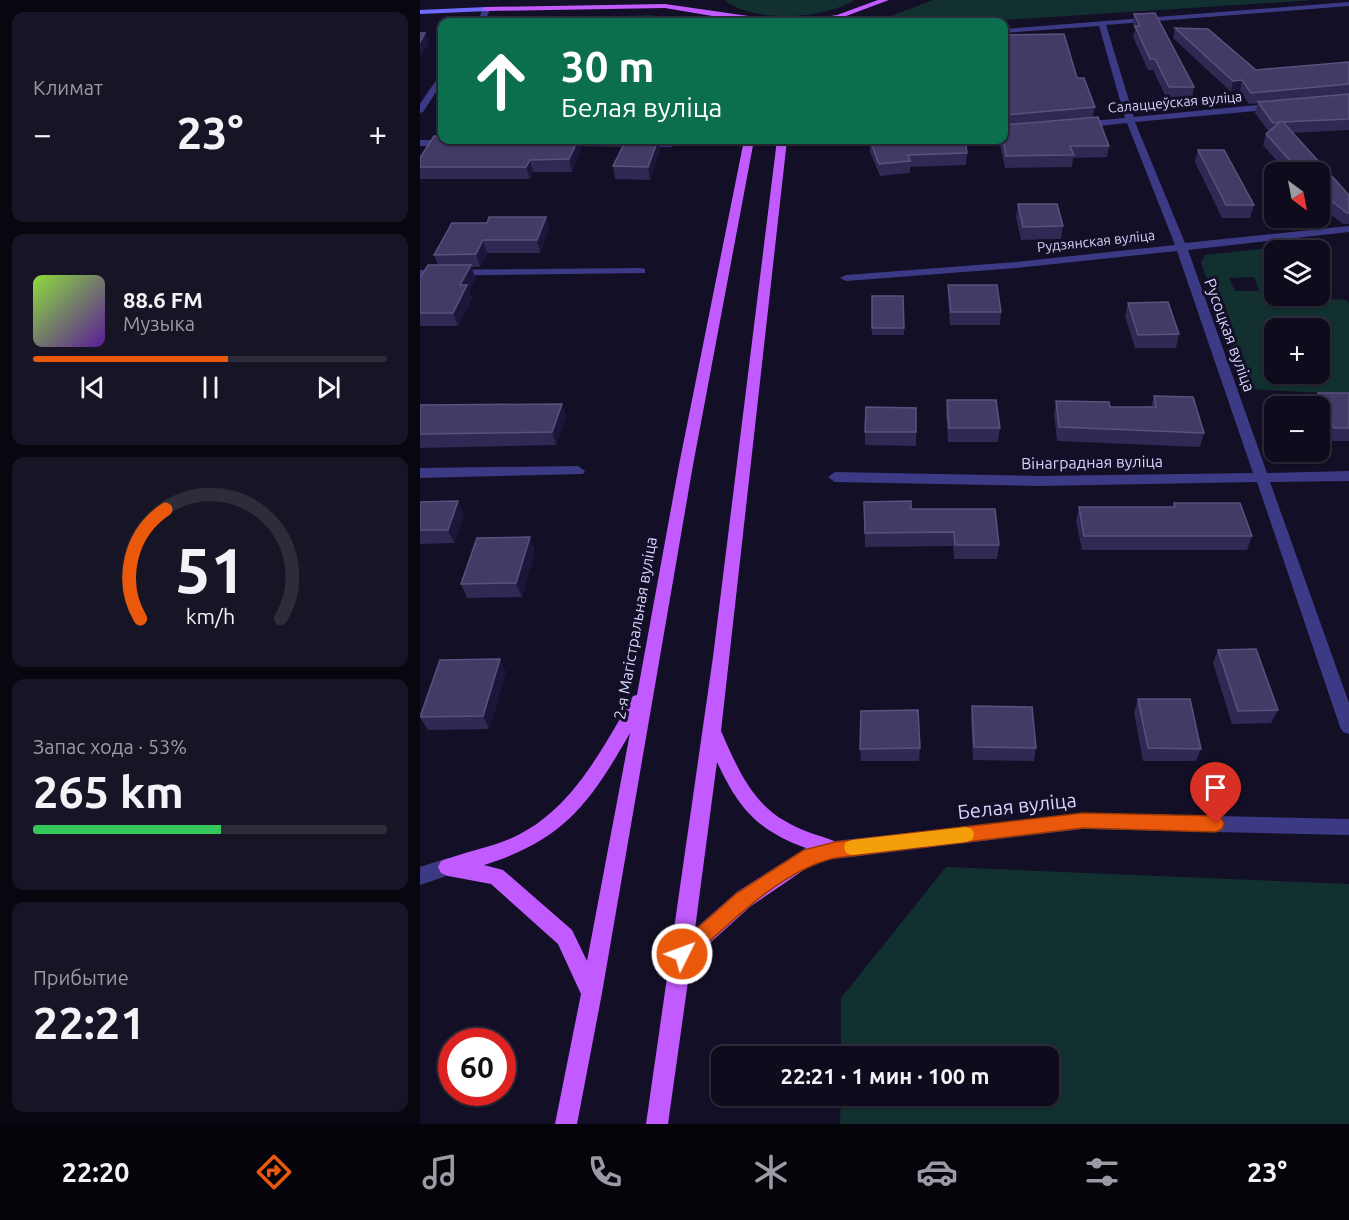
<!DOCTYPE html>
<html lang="ru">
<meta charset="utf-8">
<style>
:root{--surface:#0e0b1c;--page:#171425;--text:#f1f3f6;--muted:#9b9ba3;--line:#2e2b3b;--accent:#ea580c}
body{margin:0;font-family:Ubuntu,sans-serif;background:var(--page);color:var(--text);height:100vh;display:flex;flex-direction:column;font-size:22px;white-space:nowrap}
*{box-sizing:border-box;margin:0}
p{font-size:20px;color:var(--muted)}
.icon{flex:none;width:33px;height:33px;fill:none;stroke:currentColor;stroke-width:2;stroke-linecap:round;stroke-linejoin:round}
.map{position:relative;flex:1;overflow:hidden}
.details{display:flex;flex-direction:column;gap:12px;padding:12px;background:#08060f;width:420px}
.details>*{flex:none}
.guide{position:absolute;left:18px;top:18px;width:570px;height:126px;border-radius:12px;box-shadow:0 2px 4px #0004,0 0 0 2px var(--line);background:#0b6e4f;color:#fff;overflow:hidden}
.needle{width:39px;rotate:148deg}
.tools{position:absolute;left:844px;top:162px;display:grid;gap:12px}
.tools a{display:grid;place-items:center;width:66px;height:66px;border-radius:12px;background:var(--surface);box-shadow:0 2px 4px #0004,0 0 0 2px var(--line);font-size:30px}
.speed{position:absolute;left:18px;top:1028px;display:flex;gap:12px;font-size:30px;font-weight:700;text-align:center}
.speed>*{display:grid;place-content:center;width:78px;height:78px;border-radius:50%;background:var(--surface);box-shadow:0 2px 4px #0004,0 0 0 2px var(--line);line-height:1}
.speed .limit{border:9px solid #d22;background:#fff;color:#111}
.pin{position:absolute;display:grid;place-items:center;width:51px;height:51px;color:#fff;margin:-62px -26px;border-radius:50% 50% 50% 0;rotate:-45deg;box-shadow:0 0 6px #0007}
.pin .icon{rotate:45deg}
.me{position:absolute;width:66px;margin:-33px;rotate:48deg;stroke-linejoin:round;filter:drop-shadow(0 0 4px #0008)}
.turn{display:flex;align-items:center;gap:21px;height:126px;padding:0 24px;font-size:27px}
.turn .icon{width:78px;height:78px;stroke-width:2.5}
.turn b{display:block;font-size:42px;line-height:51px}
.big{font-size:45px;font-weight:700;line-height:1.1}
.details .tile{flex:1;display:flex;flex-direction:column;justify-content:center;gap:9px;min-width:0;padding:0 21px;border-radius:12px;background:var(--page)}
.details .dial{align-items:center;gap:0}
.dial svg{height:156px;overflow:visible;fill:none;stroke:var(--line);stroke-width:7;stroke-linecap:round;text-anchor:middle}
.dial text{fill:var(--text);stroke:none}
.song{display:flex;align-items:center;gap:18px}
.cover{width:72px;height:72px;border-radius:9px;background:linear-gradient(135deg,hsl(90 70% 55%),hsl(270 70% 35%))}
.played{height:6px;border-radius:3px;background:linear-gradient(90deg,var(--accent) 55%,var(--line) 55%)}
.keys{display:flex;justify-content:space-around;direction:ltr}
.heat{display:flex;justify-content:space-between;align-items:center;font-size:33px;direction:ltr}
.charge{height:9px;border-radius:4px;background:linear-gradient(90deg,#34c759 53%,var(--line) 0)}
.trip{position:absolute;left:291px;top:1046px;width:348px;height:60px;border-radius:12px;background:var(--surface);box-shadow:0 2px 4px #0004,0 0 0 2px var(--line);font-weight:700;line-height:60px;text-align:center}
.dock{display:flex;height:96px;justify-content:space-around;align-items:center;background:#06040b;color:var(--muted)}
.dock .icon{width:42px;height:42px}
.dock .selected{color:var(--accent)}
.dock b{font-size:27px;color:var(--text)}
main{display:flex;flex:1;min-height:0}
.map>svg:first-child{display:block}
.green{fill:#12302f;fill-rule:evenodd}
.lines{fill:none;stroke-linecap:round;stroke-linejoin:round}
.lane{fill:#3d3a85;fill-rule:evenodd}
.street{fill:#3d3a85;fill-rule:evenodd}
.secondary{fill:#6f6bff;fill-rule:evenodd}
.primary{fill:#c25bff;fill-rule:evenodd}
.wall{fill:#312854}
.shaded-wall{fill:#1d163a}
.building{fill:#433a66;stroke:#5a527e;stroke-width:1.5}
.route{fill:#ea580c;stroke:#983908;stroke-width:1.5}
.slow{fill:#f59e0b}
.labels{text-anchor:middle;stroke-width:6;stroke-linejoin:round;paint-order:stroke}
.far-street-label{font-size:14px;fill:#d9d4ff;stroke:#130f26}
.street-label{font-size:16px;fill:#d9d4ff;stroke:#130f26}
.near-street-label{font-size:20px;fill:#d9d4ff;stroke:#130f26}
</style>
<main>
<section class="details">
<div class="tile"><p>Климат</p>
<div class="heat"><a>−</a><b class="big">23°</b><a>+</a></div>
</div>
<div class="tile">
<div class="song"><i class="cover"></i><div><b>88.6 FM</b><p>Музыка</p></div></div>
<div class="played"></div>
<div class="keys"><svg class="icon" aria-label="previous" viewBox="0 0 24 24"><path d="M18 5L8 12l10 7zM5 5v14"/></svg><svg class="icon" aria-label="pause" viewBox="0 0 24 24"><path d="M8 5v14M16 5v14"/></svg><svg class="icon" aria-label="next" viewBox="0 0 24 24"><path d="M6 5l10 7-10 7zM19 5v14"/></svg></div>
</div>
<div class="tile dial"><svg viewBox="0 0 100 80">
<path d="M14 69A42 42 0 1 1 86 69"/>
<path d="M14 69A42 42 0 0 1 27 13" stroke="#ea580c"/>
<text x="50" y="56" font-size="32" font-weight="700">51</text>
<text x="50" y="72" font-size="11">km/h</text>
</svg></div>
<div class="tile"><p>Запас хода · 53%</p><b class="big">265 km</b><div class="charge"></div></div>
<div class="tile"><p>Прибытие</p><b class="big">22:21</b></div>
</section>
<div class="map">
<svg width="929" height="1124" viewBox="0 0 929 1124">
<rect width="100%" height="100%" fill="#130f26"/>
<path class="green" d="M 304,0 L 435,0 C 403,19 335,24 304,0 Z
M 513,0 L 896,0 L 568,21 L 455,22 Z
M 231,15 L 272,22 L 79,22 Z
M 850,248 L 855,258 L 855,296 L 927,300 L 929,304 L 929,394 L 826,389 L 781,262 L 785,255 ZM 834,277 L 839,291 L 815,291 L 809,278 ZM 855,328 L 900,328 L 900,374 L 855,374 Z
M 526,867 L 929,884 L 929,1124 L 420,1124 L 421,1095 L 628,1095 L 628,1056 L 421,1056 L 421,998 Z"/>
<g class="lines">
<path class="lane" d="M 0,140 L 30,140 L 35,143 L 30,146 L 0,146 Z
M 141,141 L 251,141 L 256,144 L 251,147 L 138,146 L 138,142 Z
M 221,268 L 225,269 L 225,273 L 0,276 L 0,270 Z"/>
<path class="street" d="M 929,2 L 929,6 L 686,25 L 714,117 L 857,103 L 861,106 L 857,109 L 715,122 L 765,243 L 929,226 L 929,232 L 768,250 L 847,473 L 929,471 L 929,481 L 850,482 L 929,703 L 929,734 L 923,732 L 920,727 L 837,482 L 619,486 L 415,482 L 408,477 L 415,472 L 619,476 L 833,473 L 757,251 L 596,268 L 426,281 L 420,278 L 426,275 L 596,262 L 755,245 L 707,123 L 660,128 L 655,125 L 660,122 L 705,118 L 679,26 L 584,33 L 584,29 Z
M 63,7 L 70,9 L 65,22 L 58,22 Z
M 19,76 L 22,76 L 22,83 L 3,112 L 0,113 L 0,104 Z
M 158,466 L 165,471 L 163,474 L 0,478 L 0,468 Z
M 663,813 L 929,819 L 929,835 L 663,829 L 415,859 L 408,856 L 406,850 L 408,844 L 415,841 Z
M 28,858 L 35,861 L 38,867 L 35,873 L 0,885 L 0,867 Z"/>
<path class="secondary" d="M 66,7 L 69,11 L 0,14 L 0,10 Z"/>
<path class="primary" d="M 458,0 L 469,0 L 418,19 L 371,22 L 417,15 Z
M 245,4 L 369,22 L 328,22 L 245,8 L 66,11 L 62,9 L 66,7 Z
M 324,140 L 334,140 L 273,465 L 182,993 L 157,1124 L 135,1124 L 161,994 L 138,944 L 71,884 L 28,876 L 21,873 L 18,867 L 21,861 C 47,851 76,847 100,834 C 154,806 184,746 213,696 L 217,695 L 259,465 ZM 210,733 L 167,961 L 152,930 L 83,870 L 64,865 C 144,840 170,803 210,733 Z
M 357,140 L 367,140 L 301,731 C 316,765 331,802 365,821 C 382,832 403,836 422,844 L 424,850 L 422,856 L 394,863 L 331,906 L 271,960 L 248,1124 L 226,1124 L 293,657 ZM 297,762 C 319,809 337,830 386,848 L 317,892 L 275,929 Z"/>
</g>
<path class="wall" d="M 714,14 L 774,87 L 772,99 L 747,99 L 733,70 L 728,70 L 713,37 L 715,30 L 713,25 Z
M 755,28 L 836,70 L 929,62 L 929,130 L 872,133 L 929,195 L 929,224 L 923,224 L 900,206 L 900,172 L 867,172 L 843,145 L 846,134 L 849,132 L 835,113 L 838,103 L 829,104 L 820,91 L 811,92 L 753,38 Z
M 584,35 L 657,78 L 675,107 L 673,117 L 689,146 L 687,157 L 653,158 L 652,167 L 585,168 L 579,140 L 584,140 Z
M 22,140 L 159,140 L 161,149 L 152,172 L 113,172 L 110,179 L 0,179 L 0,158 Z
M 206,140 L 239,140 L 240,149 L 230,180 L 195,179 L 193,166 Z
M 450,140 L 547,153 L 546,165 L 490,167 L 490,173 L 460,176 L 450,152 Z
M 778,150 L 834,205 L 830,218 L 802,218 L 775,162 Z
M 598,204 L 643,226 L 641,239 L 601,240 L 596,217 Z
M 126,217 L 129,230 L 120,253 L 67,253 L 60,267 L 52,267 L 55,278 L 49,290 L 52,298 L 38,326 L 0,326 L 0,278 L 18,265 L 14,255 L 67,223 Z
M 528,285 L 581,312 L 580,325 L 530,325 L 528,298 Z
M 452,296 L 484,328 L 484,335 L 452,335 Z
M 708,303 L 759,334 L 756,348 L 715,348 L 705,316 Z
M 898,393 L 929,393 L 929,441 L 908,441 L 900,422 L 900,406 L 893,406 Z
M 734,396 L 784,433 L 780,447 L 637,441 L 634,414 L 636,401 L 690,407 L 731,407 Z
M 527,400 L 580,428 L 578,442 L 528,442 L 526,414 Z
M 142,404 L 146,417 L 136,445 L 0,448 L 0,405 Z
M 445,432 L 496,432 L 496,446 L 445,445 Z
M 0,502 L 44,515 L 34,543 L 0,544 Z
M 754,503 L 832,536 L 827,550 L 662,550 L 656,521 L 659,507 L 752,507 Z
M 491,509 L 579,545 L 577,559 L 534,559 L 533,546 L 445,547 L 445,533 Z
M 115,551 L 102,597 L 47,598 L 41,584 Z
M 798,650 L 858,710 L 851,723 L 812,724 L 793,663 Z
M 86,672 L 69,729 L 8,730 L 0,717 Z
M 718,699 L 781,749 L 776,761 L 723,761 L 714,712 Z
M 552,706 L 616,748 L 614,761 L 553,760 L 551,719 Z
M 500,748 L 499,761 L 441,761 L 440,749 Z"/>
<path class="shaded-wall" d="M 5,33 L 9,43 L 0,58 L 0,42 Z
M 822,80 L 820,91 L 811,92 L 813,81 Z
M 158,140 L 159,140 L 161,149 L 152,172 L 149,159 Z
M 238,140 L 239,140 L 240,149 L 230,180 L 228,167 Z
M 110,160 L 113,172 L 110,179 L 106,167 Z
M 126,217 L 129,230 L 120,253 L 117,240 Z
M 63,240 L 67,253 L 60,267 L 56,254 Z
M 51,265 L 55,278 L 49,290 L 52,298 L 38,326 L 33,313 L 40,285 Z
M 142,404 L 146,417 L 136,445 L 132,432 Z
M 38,501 L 44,515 L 34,543 L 28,530 Z
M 110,537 L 115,551 L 102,597 L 96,583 Z
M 80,659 L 86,672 L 69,729 L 63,716 Z"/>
<path class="building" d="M 735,13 L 774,87 L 749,87 L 735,59 L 730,59 L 715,26 L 720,26 L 714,14 Z
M 755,28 L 788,29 L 836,70 L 929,62 L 929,84 L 831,93 L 822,80 L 813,81 Z
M 0,33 L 5,33 L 0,42 Z
M 644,34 L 657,78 L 664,78 L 675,107 L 585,115 L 584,125 L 584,35 Z
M 929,94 L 929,119 L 863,122 L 929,195 L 929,213 L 927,213 L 900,192 L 900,172 L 880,172 L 846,134 L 860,122 L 853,123 L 838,102 Z
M 678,117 L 689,146 L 650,146 L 654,155 L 586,156 L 583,140 L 584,140 L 584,125 Z
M 14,136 L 22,136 L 22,140 L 158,140 L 149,159 L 110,160 L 106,167 L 0,167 L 0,158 Z
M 206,140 L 238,140 L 228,167 L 193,166 Z
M 450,140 L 545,140 L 547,153 L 488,155 L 490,161 L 459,164 Z
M 778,150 L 804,150 L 834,205 L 806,205 Z
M 598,204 L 637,204 L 643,226 L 603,227 Z
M 69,217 L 126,217 L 117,240 L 63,240 L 56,254 L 14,255 L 32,223 L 67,223 Z
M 8,265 L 51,265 L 40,285 L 47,285 L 33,313 L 0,313 L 0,278 Z
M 528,285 L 577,285 L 581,312 L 531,312 Z
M 452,296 L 483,296 L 484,328 L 452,328 Z
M 748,302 L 759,334 L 718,335 L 708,303 Z
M 898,393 L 929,393 L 929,428 L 914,428 Z
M 734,396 L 773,397 L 784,433 L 639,427 L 636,401 L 689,402 L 690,407 L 736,407 Z
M 527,400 L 576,400 L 580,428 L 529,428 Z
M 142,404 L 132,432 L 0,434 L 0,405 Z
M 446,407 L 496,408 L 496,432 L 445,432 Z
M 38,501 L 28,530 L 0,530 L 0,502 Z
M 491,501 L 491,509 L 575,509 L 579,545 L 535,545 L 534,532 L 445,533 L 444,502 Z
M 754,503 L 820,503 L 832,536 L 664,536 L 659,507 L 755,507 Z
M 110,537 L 96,583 L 41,584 L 57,538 Z
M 836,649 L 858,710 L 818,711 L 798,650 Z
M 80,659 L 63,716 L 0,717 L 20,660 Z
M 718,699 L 770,699 L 781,749 L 728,748 Z
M 552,706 L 612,707 L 616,748 L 554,747 Z
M 498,710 L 500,748 L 440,749 L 441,711 Z"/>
<path class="route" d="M 663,813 L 796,816 L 802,819 L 804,824 L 802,829 L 796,832 L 663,828 L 415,858 C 361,870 309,924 268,961 L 262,964 L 255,961 L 253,954 L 255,948 L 317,893 L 384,850 L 415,842 Z"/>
<path class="slow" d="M 546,827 L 552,829 L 554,834 L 552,840 L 546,842 L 432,855 L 426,853 L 424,847 L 426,842 L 432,840 Z"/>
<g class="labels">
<g class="far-street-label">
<text transform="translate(755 102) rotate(-5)" y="5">Салаццеўская вуліца</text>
<text transform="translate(676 241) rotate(-6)" y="5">Рудзянская вуліца</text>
</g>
<g class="street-label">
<text transform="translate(810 335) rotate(70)" y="6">Русоцкая вуліца</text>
<text transform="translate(672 462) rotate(-1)" y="6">Вінаградная вуліца</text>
<text transform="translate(215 628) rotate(-80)" y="6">2-я Магістральная вуліца</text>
</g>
<g class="near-street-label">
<text transform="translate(597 806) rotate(-6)" y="7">Белая вуліца</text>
</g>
</g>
</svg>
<div class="tools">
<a><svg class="needle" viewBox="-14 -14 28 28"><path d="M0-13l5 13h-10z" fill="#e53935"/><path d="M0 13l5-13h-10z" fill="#9b9ba3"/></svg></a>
<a><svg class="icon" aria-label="layers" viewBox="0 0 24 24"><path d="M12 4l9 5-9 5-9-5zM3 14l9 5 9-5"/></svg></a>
<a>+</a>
<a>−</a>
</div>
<div class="speed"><div class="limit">60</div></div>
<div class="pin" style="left:796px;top:824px;background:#d93025"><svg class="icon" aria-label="arrive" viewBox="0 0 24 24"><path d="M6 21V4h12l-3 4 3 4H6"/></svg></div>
<svg class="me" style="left:262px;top:954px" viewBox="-20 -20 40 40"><circle r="17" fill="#ea580c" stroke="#fff" stroke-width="3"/><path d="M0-11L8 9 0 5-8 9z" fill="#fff"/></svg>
<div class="trip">22:21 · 1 мин · 100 m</div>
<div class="guide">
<div class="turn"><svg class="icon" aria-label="ahead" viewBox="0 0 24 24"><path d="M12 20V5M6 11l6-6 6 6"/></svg><div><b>30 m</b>Белая вуліца</div></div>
</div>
</div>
</main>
<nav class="dock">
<b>22:20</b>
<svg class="icon selected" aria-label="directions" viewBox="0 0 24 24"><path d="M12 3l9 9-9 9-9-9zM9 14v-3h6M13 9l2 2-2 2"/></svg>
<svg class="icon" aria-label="music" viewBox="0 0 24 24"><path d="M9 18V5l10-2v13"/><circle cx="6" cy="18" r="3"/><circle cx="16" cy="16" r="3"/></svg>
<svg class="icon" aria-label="phone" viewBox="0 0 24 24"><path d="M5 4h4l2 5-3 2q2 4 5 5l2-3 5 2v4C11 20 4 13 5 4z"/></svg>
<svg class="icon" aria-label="climate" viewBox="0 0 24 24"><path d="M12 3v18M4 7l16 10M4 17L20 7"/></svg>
<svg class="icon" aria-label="car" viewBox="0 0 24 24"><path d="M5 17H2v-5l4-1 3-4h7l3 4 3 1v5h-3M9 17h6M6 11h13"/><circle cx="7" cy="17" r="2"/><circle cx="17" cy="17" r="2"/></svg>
<svg class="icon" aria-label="filters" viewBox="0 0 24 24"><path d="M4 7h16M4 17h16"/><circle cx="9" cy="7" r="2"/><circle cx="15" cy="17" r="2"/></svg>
<b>23°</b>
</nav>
